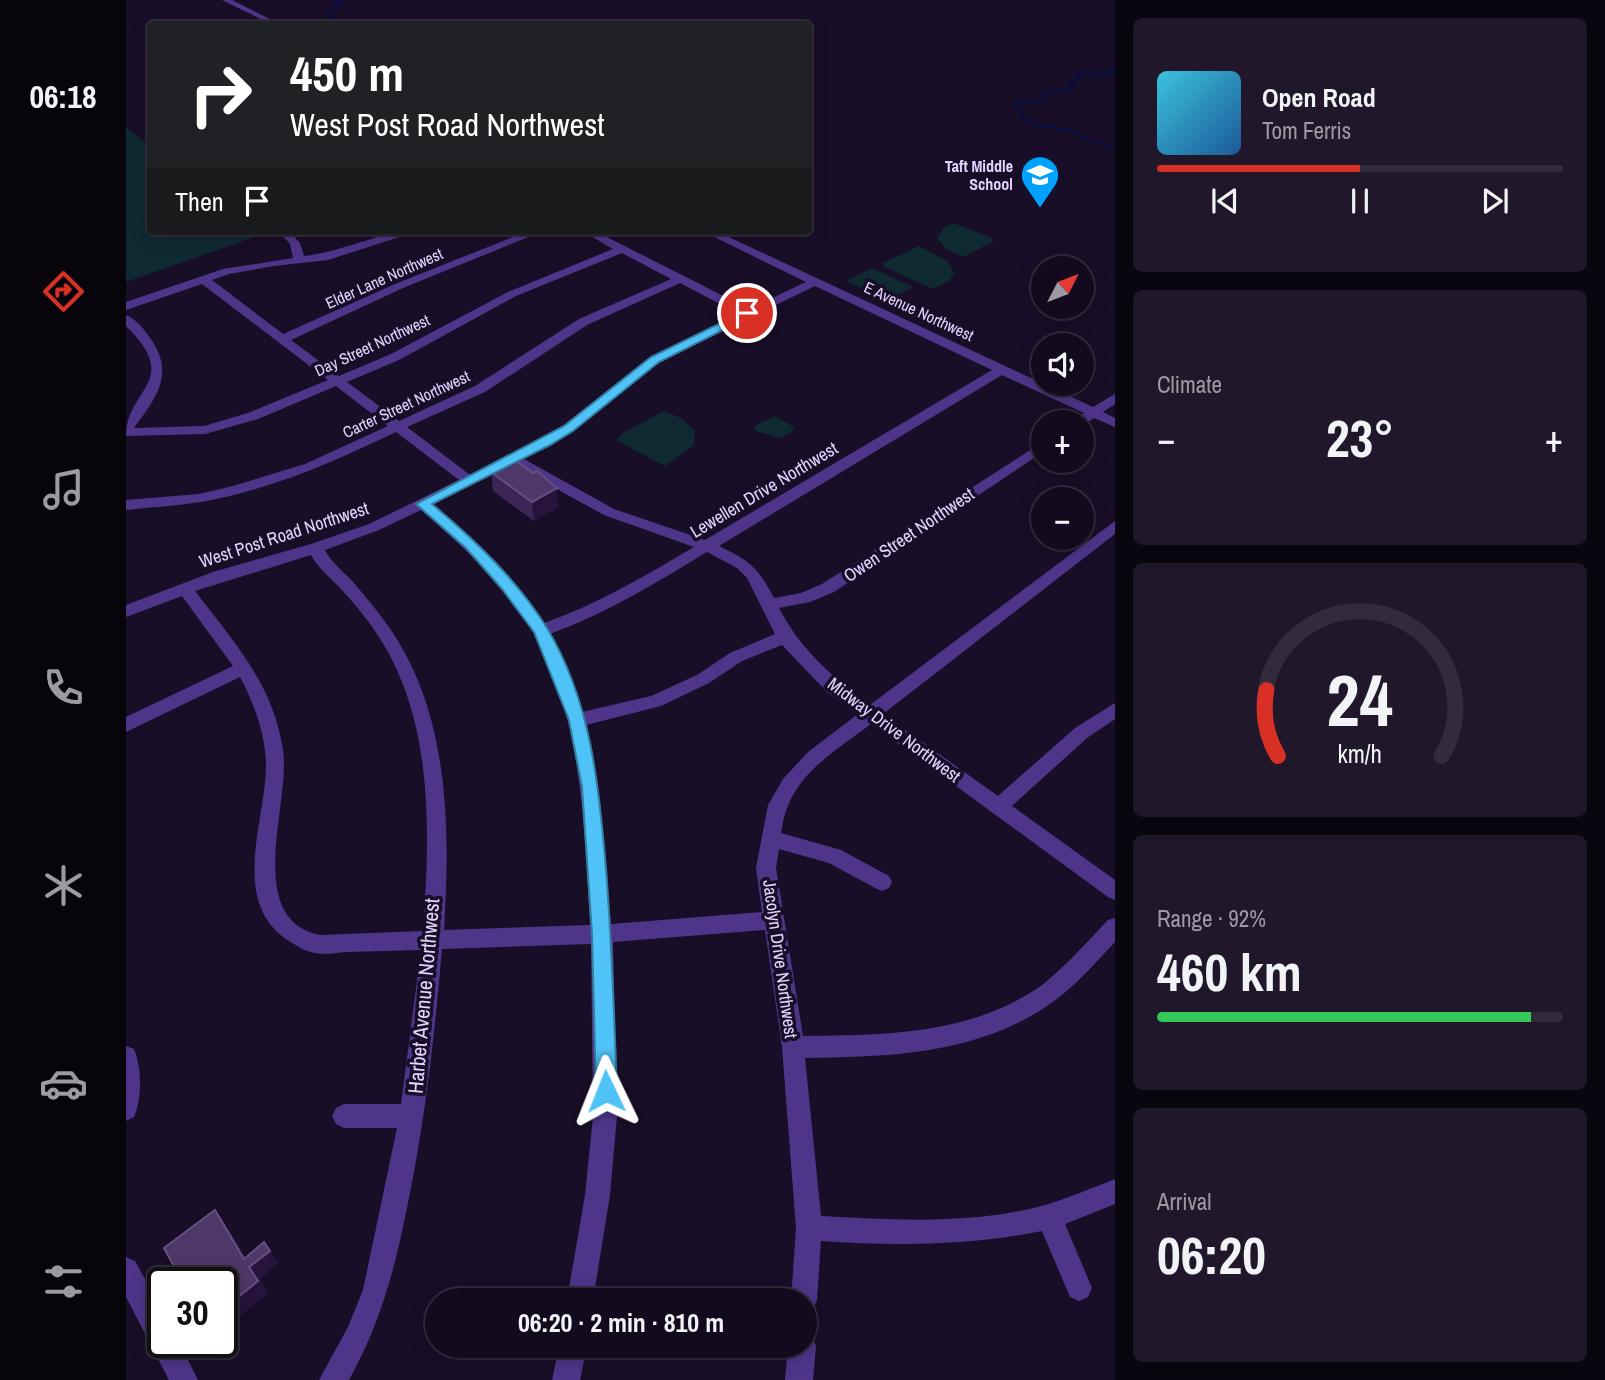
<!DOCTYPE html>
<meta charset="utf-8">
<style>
:root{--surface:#130a1d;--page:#20182a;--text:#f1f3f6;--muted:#9d9aa4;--line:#322b3b;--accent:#d93025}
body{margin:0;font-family:"Archivo Narrow",sans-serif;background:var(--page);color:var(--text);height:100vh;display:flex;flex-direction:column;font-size:26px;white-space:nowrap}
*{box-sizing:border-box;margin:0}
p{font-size:23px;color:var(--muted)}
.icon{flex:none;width:38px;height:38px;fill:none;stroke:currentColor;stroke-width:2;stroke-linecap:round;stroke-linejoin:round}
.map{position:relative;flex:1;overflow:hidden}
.sheet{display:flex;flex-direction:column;gap:18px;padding:18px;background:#0a0610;width:490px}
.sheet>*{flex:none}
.guide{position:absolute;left:21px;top:21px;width:665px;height:214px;border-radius:7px;box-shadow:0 4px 18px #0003,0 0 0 2px var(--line);background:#202124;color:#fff;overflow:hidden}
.needle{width:46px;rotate:48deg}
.fabs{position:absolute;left:905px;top:256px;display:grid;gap:14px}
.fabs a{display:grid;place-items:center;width:63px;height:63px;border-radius:50%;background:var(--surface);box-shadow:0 4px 18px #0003,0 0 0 2px var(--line);font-size:35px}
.speed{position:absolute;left:21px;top:1267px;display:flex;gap:14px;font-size:35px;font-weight:700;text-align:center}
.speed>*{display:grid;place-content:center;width:91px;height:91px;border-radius:50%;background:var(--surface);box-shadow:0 4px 18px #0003,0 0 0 2px var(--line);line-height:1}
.speed .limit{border:4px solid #111;border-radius:10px;background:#fff;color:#111}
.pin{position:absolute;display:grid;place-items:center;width:60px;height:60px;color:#fff;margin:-30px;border:4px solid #fff;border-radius:50%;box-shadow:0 2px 7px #0007}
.me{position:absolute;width:77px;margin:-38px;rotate:358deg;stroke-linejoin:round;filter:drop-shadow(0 0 5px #0008)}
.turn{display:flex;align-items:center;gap:24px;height:147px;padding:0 28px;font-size:32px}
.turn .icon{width:91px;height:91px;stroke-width:2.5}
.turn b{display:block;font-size:49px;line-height:60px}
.then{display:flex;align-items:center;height:66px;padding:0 28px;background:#0003;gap:14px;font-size:26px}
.big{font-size:52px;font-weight:700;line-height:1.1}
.sheet .tile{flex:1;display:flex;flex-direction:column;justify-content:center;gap:10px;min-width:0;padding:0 24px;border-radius:10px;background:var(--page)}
.sheet .dial{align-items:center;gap:0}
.dial svg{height:182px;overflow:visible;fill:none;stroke:var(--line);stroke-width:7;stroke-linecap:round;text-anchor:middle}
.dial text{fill:var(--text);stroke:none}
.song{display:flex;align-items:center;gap:21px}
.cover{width:84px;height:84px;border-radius:10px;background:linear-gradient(135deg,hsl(190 70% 55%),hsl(210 70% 35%))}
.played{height:7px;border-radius:4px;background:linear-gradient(90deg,var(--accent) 50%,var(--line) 50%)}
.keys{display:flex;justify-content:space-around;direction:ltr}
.heat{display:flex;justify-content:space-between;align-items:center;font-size:38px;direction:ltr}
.charge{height:10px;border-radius:5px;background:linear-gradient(90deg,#34c759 92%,var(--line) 0)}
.trip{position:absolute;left:299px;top:1288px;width:392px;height:70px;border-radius:35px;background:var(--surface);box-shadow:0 4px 18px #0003,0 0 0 2px var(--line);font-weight:700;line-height:70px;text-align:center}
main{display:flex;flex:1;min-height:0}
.tabs{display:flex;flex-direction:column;width:126px;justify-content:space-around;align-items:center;background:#08040c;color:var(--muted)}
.tabs .icon{width:49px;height:49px}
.tabs .current{color:var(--accent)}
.tabs b{font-size:32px;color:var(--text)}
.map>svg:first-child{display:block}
.green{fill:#102a32}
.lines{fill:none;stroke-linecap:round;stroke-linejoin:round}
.stream{stroke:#060d48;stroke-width:2}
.minor{fill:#4f358a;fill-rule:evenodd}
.wall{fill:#3c2557}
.shaded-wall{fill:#26143c}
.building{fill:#4e3869;stroke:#655080;stroke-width:2}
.route{fill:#4fc3f7;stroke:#337fa1;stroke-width:2}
.labels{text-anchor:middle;stroke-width:7;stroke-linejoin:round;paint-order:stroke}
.far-poi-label{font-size:16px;font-weight:bold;fill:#e4d4ff;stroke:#190e27;text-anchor:end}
.far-street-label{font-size:16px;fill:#e4d4ff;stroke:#190e27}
.street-label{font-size:18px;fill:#e4d4ff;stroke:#190e27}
.near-street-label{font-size:21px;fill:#e4d4ff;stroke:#190e27}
</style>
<main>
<nav class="tabs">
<b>06:18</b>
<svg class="icon current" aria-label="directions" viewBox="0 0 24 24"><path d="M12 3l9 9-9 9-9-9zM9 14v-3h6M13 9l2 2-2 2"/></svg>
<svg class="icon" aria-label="music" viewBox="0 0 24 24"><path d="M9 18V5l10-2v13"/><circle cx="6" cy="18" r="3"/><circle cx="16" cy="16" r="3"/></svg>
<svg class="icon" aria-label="phone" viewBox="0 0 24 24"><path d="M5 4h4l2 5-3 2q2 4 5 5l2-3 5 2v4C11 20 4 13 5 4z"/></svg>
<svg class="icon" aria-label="climate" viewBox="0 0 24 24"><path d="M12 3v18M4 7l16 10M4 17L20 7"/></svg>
<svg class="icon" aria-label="car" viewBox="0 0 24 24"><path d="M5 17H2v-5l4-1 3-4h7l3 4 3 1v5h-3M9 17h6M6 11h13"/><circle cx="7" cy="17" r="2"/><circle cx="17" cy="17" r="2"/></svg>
<svg class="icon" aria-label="filters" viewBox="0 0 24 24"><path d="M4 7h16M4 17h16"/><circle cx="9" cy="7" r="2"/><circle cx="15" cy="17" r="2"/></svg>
</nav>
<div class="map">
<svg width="989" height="1380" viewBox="0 0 989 1380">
<rect width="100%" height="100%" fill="#190e27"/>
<path class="green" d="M 0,128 L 24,145 L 24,231 L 146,231 L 0,282 Z
M 827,223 L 866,238 L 868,241 L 838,257 L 820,249 L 811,238 L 818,227 Z
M 793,246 L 822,262 L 828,273 L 824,280 L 807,289 L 757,266 L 757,263 Z
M 746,268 L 787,287 L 761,300 L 720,281 Z
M 538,411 L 555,418 L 569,431 L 568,445 L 539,466 L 491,441 L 494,435 Z
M 649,416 L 668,427 L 666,432 L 655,438 L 630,431 L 628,426 Z"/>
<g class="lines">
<path class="stream" d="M 213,24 L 202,12 L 213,5 L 210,3 L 218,0
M 989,66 L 988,70 L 980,74 L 953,73 L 950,75 L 953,79 L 943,81 L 948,88 L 918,93 L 918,100 L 889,103 L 899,119 L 906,124 L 948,131 L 955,137 L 989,148"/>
<path class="minor" d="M 96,0 L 106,0 L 154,24 L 145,24 Z
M 152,231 L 163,231 L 174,243 L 178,256 C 217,252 253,231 292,231 L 202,260 L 148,266 L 103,274 L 86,280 L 157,334 L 269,284 L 402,231 L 417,231 L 277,288 L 165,340 L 213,376 L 265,354 L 382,292 L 487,249 L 456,231 L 469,231 L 623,309 L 680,282 L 576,231 L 590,231 L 967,407 L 989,394 L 989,404 L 977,412 L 989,418 L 989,427 L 968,418 L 956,426 L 956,422 L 947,422 L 958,413 L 876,375 L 593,546 C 624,561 632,567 648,598 L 675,593 L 696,584 L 917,442 L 917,452 L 708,592 L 684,602 L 653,608 C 674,649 707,678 744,705 L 989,521 L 989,534 L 757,714 L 872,796 L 949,728 L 989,703 L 989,719 L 961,738 L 886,806 L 989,880 L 989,900 L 982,897 L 745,724 C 716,746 675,770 662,806 C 658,814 657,824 655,833 L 715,850 L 763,876 L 766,882 L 763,888 L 756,891 L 749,888 L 703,863 L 653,849 L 650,868 L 677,1036 C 759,1035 846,1035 916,985 C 940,966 960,943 982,920 L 989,918 L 989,942 C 971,961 953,982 932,998 C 859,1054 767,1057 679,1058 L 695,1216 C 768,1220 847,1225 919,1205 C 943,1198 966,1188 989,1179 L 989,1204 L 939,1224 L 966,1288 L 962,1297 L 953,1301 L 944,1297 L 916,1231 C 842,1246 770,1246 695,1241 L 691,1300 L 687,1309 L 679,1313 L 679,1300 L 665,1300 L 670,1228 L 656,1047 L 639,930 L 487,942 L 491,1116 L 484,1195 L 467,1300 L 441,1300 L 459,1195 L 467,1116 L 465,944 L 316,949 C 309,1031 300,1112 284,1193 C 270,1263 258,1316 223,1380 L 193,1380 L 222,1327 L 237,1290 L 271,1128 L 218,1128 L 210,1124 L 206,1116 L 210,1108 L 218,1104 L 275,1104 L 295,950 C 270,951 245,951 220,952 C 210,953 198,955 189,953 C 179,952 168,944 160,939 C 103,899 141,818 140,763 C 139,733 128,703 114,677 L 0,732 L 0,717 L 107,666 L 56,596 L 0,617 L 0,605 L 87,572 L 185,544 L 243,524 L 333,480 L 270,432 C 207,462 144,490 75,502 C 50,506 25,507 0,510 L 0,500 L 73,494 L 107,486 L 179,464 L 262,426 L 210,386 L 132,419 L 79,434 L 0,436 C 0,388 57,382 0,326 L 0,315 C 10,319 18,329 24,338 C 50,373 30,398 8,428 L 78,426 L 122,413 L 202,380 L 76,284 L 0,310 L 0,302 L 97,269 L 167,258 L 164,244 ZM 496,253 L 545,279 L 453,319 L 349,386 L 273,421 L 221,382 L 273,360 L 390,296 ZM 554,283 L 613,314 L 525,356 L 438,425 L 415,440 L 344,475 L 281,427 L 359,392 L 461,325 ZM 689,286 L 866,370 L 579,540 L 488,509 L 398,459 L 448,431 L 533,362 ZM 387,465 L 478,515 L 568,547 C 519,576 472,604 418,623 L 382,575 L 306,504 ZM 295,510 C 332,542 370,576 397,617 C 457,706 458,822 464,925 L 318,930 C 324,830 324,720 267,633 C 255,615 241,598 227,582 C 218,572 205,562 199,550 L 253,530 ZM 581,552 L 611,568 L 621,578 L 649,634 L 604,653 L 571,675 L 525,696 L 456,712 L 438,661 L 424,634 C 481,613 530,583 581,552 ZM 185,555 C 191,567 204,577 213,587 C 229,604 244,622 256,642 C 308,726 304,836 297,931 C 270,932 244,933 217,934 C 209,934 198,936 190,934 C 118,915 165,802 157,750 C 147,684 108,642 69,591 ZM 656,645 L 701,692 L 732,714 L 682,752 L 657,779 L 642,805 L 630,868 L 636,912 L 485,924 L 472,786 L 460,725 L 535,706 L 583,683 L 616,661 Z
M 0,1046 L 8,1049 C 16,1068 16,1098 8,1117 L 0,1121 Z
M 0,1257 L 9,1261 L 37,1312 L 37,1342 L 53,1342 L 72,1380 L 43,1380 L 0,1297 Z
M 679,1334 L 686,1336 L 690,1346 L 687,1380 L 659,1380 L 662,1346 L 679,1346 Z
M 433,1346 L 461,1346 L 454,1380 L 426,1380 Z"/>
</g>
<path class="wall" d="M 369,466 L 432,507 L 408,521 L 367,491 L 365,472 L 369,470 Z"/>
<path class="shaded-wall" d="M 431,488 L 432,507 L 408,521 L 406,502 Z
M 89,1210 L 99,1223 L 125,1266 L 138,1242 L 153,1263 L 134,1279 L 142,1293 L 96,1331 L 96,1310 L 118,1259 Z"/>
<path class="building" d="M 389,460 L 407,473 L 411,471 L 431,488 L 406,502 L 365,472 L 373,468 L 369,466 L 377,462 Z
M 89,1210 L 118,1259 L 138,1242 L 144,1251 L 123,1267 L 132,1281 L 96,1310 L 96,1283 L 57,1283 L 38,1248 Z"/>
<path class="route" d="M 621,310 L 625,311 L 625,316 L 533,362 L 447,431 L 424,445 L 306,504 C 349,540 391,580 421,628 C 465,701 473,786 480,869 C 486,943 488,1017 491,1091 L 488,1099 L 480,1102 L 473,1099 L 470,1091 L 466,934 L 456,787 L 443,720 L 408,632 L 376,589 L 340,548 L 290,504 L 438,426 L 525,357 Z"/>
<defs>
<g id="school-pin" transform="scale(2.0125)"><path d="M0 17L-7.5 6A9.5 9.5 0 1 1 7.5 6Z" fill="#00a2ff" stroke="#190e27"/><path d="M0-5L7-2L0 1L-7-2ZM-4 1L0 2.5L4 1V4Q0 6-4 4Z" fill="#fff"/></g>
</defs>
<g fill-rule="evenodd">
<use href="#school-pin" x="914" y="175"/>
</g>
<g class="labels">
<g class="far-poi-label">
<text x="887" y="172">Taft Middle<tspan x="887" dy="18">School</tspan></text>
</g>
<g class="far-street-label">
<text transform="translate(258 278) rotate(-24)" y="6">Elder Lane Northwest</text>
<text transform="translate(793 311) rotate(25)" y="6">E Avenue Northwest</text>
<text transform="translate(246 345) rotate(-25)" y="6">Day Street Northwest</text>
<text transform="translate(280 404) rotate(-25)" y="6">Carter Street Northwest</text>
</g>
<g class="street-label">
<text transform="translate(638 490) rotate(-31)" y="6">Lewellen Drive Northwest</text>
<text transform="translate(158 535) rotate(-18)" y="6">West Post Road Northwest</text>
<text transform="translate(783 535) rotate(-34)" y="6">Owen Street Northwest</text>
<text transform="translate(768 730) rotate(37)" y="6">Midway Drive Northwest</text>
<text transform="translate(654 959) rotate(82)" y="6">Jacolyn Drive Northwest</text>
</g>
<g class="near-street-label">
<text transform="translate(298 996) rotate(-85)" y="7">Harbet Avenue Northwest</text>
</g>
</g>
</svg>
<div class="fabs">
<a><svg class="needle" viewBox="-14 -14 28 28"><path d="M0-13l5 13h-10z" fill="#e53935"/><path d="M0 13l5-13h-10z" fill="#9d9aa4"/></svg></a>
<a><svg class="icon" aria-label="sound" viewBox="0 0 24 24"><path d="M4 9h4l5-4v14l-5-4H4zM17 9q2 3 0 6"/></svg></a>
<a>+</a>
<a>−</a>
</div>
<div class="speed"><div class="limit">30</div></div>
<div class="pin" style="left:621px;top:313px;background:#d93025"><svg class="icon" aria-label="arrive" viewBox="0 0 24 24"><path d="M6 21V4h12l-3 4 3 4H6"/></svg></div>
<svg class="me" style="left:480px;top:1091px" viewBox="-20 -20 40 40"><path d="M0-17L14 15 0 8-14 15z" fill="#4fc3f7" stroke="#fff" stroke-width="4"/></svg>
<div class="trip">06:20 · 2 min · 810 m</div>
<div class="guide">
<div class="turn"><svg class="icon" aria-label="right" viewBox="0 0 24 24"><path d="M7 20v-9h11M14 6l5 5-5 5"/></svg><div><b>450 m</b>West Post Road Northwest</div></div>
<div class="then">Then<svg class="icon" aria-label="arrive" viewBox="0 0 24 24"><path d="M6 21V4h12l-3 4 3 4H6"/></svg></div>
</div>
</div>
<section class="sheet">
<div class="tile">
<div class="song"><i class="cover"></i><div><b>Open Road</b><p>Tom Ferris</p></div></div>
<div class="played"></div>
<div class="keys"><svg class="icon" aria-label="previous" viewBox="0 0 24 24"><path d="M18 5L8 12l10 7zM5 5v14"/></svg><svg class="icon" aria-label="pause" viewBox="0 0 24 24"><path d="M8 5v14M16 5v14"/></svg><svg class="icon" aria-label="next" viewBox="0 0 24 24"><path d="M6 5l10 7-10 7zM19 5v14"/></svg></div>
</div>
<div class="tile"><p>Climate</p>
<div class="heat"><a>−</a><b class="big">23°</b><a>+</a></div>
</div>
<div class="tile dial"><svg viewBox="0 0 100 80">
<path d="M14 69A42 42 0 1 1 86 69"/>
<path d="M14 69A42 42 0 0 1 9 40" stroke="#d93025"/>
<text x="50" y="56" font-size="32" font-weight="700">24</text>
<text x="50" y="72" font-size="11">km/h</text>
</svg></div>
<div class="tile"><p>Range · 92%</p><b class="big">460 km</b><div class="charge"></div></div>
<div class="tile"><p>Arrival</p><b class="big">06:20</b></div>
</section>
</main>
